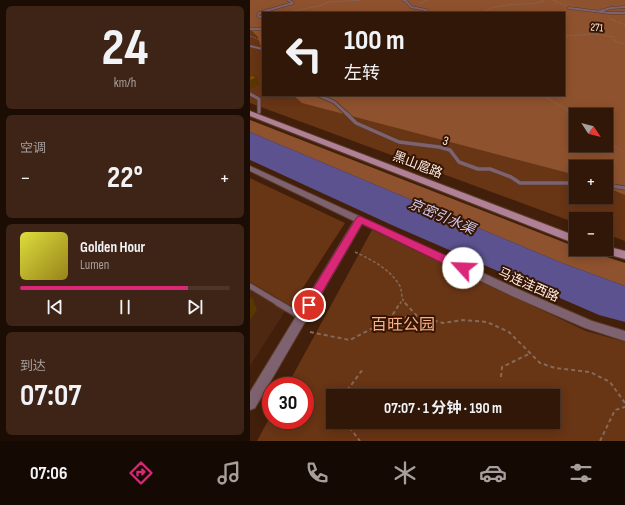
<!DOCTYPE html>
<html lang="zh">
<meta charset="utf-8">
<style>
:root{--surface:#311708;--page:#3d2416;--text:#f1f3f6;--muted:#a89f9c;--line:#4c3629;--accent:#db2777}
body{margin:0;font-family:"Sofia Sans Condensed","Noto Sans SC",sans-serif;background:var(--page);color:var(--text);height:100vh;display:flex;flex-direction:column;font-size:15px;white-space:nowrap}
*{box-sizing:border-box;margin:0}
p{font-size:13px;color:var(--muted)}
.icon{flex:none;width:22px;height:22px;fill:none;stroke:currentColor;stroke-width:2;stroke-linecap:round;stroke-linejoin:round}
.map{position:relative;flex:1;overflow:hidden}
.sheet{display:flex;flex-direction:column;gap:6px;padding:6px;background:#1b0d04;width:250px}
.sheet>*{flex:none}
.banner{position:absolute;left:12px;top:12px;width:303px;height:84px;border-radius:0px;box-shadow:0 2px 10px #0003,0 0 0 1px var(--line);background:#311708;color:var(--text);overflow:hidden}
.needle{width:26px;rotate:126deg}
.buttons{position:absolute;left:319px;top:108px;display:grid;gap:8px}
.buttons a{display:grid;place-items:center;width:44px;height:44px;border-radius:0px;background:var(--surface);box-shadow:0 2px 10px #0003,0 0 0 1px var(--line);font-size:20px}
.speed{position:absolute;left:12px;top:377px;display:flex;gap:8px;font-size:20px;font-weight:700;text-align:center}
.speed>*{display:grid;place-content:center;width:52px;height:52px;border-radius:50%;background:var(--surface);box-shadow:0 2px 10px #0003,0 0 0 1px var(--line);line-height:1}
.speed .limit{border:6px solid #d22;background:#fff;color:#111}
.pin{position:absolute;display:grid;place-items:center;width:34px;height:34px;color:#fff;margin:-17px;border:2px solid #fff;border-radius:50%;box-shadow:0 1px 4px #0007}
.me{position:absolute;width:44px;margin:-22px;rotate:295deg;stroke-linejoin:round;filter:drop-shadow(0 0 3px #0008)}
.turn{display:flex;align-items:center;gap:14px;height:84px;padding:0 16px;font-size:18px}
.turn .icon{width:52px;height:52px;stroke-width:2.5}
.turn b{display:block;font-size:28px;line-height:34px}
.big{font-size:30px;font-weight:700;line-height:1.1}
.sheet .widget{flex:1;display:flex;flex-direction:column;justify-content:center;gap:6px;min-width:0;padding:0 14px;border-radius:6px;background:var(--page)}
.sheet .dial{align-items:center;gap:0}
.dial b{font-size:52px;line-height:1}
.song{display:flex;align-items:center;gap:12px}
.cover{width:48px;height:48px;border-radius:6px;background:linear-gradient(135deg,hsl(60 70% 55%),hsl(50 70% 35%))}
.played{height:4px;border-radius:2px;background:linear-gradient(90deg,var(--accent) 80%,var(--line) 80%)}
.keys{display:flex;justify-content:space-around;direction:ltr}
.heat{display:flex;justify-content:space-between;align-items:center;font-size:22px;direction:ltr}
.trip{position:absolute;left:76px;top:389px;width:234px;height:40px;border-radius:0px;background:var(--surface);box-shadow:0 2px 10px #0003,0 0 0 1px var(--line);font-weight:700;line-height:40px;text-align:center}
.tab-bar{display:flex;height:64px;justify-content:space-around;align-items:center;background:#140903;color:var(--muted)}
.tab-bar .icon{width:28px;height:28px}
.tab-bar .current{color:var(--accent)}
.tab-bar b{font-size:18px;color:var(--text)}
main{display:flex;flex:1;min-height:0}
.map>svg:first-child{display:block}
.built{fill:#4e2811}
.green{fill:#683515;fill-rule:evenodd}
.forest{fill:#8f522e;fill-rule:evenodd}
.water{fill:#5c528f}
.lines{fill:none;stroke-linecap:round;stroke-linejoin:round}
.lane-far4-casing{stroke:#5b3c29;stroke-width:3}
.lane-far3-casing{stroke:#5b3c29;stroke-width:4.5}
.lane-far2-casing{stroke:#5b3c29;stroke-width:5}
.lane-far1-casing{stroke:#5b3c29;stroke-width:7}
.lane-casing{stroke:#5b3c29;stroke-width:8}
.street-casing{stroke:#5b3c29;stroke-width:2}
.secondary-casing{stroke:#5b3c29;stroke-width:2}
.path-far2{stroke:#856959;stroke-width:1;stroke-dasharray:1.5 1;stroke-linecap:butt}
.path-far1{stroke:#856959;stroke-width:1.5;stroke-dasharray:3 2;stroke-linecap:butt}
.path{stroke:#856959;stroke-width:2;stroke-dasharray:4 3;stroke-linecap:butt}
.lane-far4{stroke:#7f626f;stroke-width:2}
.lane-far3{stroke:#7f626f;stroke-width:3}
.lane-far2{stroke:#7f626f;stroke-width:3.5}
.lane-far1{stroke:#7f626f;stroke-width:5}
.lane{stroke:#7f626f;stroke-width:6}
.street{fill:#7f626f;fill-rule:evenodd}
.secondary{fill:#b08196;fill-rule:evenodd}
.shaded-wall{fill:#583701}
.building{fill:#7e4f01;stroke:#583701}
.route{fill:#db2777;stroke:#8e194d}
.labels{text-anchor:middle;stroke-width:4;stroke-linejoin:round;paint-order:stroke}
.far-street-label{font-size:11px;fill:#fdeee5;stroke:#361502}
.street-label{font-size:13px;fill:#fdeee5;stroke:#361502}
.water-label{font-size:14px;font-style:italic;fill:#d0ccf1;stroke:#361502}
.near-park-label{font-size:16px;fill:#f9b189;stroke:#361502}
</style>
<main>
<section class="sheet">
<div class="widget dial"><b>24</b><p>km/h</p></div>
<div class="widget"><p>空调</p>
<div class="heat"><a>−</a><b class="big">22°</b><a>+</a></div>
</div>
<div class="widget">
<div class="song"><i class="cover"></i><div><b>Golden Hour</b><p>Lumen</p></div></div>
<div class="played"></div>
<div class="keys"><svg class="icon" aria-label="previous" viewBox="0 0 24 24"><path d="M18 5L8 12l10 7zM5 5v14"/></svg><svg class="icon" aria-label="pause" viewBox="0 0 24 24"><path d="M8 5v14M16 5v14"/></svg><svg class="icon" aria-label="next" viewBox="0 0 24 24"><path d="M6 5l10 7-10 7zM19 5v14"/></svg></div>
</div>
<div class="widget"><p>到达</p><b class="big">07:07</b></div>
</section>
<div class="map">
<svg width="375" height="441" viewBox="0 0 375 441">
<rect width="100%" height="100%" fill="#411f0a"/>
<path class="built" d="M 0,282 L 39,305 L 0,366 Z"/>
<path class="green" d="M 0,0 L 375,0 L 375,241 L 356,234 L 356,219 L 326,219 L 326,223 L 0,103 ZM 13,13 L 314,13 L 314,95 L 13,95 ZM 326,115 L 356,115 L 356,145 L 326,145 ZM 326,167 L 356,167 L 356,197 L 326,197 Z
M 0,178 L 95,223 L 41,306 L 0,282 Z
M 122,230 L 336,331 L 375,342 L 375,441 L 7,441 L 21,415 L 21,420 L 55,420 L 55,386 L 37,386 ZM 83,396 L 303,396 L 303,422 L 83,422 Z"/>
<path class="forest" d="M 0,0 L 375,0 L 375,195 L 356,187 L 356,167 L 326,167 L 326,175 L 52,103 L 43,95 L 314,95 L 314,13 L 13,13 L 13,54 L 8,37 L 0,29 ZM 326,115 L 356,115 L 356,145 L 326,145 Z
M 0,120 L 326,247 L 326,249 L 332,249 L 375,263 L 375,286 L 312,263 L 0,132 Z"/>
<path class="water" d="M 0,132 L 312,263 L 375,286 L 375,322 L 349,315 L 144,226 L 0,160 Z"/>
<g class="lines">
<g class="lane-far4-casing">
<path id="lane-far4" d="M 153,0 L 156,1 L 161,7 L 176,10 L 176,13
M 319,8 L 360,13 L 375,13
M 350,11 L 361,8 L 375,7
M 13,18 L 8,16 L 9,13 L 43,3 L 38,0
M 0,29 L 13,29
M 0,46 L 13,49"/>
</g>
<g class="lane-far3-casing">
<path id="lane-far3" d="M 0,94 L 9,99 L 9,112
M 68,95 L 84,102 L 97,114"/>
</g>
<g class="lane-far2-casing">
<path id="lane-far2" d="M 96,113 L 106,123 L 149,142 L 189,147 L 200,150 L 209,162 L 228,169 L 240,169 L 261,177 L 270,183 L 326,183
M 356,185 L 375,188"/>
</g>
<g class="lane-far1-casing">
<path id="lane-far1" d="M 0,286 L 30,304"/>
</g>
<g class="lane-casing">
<path id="lane" d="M 28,303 L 52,317"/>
</g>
<g class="street-casing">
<path id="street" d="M 0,166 L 270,290 L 342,321 L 375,331 L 375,341 L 335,328 L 262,296 L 112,224 L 5,408 L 0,410 L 0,392 L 104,221 L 0,171 Z"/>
</g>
<g class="secondary-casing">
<path id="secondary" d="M 0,111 L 326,236 L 326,244 L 0,116 Z
M 356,246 L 375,251 L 375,259 L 349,252 L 348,249 L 356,249 Z"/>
</g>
<path class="path-far2" d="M 303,0 L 316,6
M 170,3 L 178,0
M 33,13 L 69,6 L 79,2 L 110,0
M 232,13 C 249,0 281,8 295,0
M 311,13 L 316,10
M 360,19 L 375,25
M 0,36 L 13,41
M 314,36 L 345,34 L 364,37 L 364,41 L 375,44
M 292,95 L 316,109 L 322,118 L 326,119
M 356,141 L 375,153"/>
<path class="path-far1" d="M 105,252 C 122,260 140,269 150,286 C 153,293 150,298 156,304
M 150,304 L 152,300"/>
<path class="path" d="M 155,303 L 167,316 L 193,323 L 213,320 L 237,322 L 259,332 L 290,363 L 305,368 L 340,372 L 360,382 L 375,403
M 141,318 L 167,316
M 60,332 L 100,340 L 140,319 L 150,303
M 251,377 L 252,367 L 281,353
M 93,396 L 113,369
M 95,422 L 110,441
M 350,441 L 365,410 L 375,407"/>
<use href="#lane-far4" class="lane-far4"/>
<use href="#lane-far3" class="lane-far3"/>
<use href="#lane-far2" class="lane-far2"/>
<use href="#lane-far1" class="lane-far1"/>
<use href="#lane" class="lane"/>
<use href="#street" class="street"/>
<use href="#secondary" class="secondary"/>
</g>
<path class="shaded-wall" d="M 7,77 L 9,85 L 0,89 L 0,81 Z
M 2,296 L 7,310 L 0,320 L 0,299 Z"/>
<path class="building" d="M 0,75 L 7,77 L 0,81 Z"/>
<path class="route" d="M 110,216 L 217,265 L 218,268 L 217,271 L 209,271 L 112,224 L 63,308 L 59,310 L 55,308 L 53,305 L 55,302 L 107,217 Z"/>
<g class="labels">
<g class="far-street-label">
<text transform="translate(347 27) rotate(4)" y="4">271</text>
</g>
<g class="street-label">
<text transform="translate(196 140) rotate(18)" y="5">3</text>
<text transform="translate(168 164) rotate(21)" y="5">黑山扈路</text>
<text transform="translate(279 284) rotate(24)" y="5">马连洼西路</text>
</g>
<g class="water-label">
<text transform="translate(192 216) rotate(23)" y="5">京密引水渠</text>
</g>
<g class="near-park-label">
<text x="153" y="330">百旺公园</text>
</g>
</g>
</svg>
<div class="buttons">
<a><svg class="needle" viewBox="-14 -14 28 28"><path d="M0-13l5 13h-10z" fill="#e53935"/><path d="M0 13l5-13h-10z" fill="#a89f9c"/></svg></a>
<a>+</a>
<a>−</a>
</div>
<div class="speed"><div class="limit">30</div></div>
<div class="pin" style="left:59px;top:305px;background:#d93025"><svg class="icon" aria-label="arrive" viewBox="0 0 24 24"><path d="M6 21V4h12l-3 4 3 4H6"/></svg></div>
<svg class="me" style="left:213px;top:268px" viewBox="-20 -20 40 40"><circle r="19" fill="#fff"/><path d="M0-13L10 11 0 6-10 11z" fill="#db2777"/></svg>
<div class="trip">07:07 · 1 分钟 · 190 m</div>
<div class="banner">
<div class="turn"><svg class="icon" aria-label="left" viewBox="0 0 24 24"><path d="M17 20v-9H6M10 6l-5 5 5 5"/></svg><div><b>100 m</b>左转</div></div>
</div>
</div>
</main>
<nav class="tab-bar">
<b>07:06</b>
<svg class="icon current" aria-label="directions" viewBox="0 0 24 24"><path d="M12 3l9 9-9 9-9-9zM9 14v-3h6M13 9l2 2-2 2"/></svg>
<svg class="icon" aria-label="music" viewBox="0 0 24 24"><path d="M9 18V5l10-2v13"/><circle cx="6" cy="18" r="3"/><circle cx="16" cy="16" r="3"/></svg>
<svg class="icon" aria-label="phone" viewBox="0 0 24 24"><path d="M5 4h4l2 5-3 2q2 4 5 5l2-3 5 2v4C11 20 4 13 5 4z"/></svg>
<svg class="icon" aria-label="climate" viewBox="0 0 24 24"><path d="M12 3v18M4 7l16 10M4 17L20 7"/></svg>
<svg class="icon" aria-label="car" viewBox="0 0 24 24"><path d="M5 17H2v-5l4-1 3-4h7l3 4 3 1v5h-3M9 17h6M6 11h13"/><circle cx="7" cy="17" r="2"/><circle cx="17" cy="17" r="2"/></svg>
<svg class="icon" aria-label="filters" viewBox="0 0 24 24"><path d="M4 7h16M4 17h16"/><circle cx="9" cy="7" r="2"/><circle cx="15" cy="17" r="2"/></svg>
</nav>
